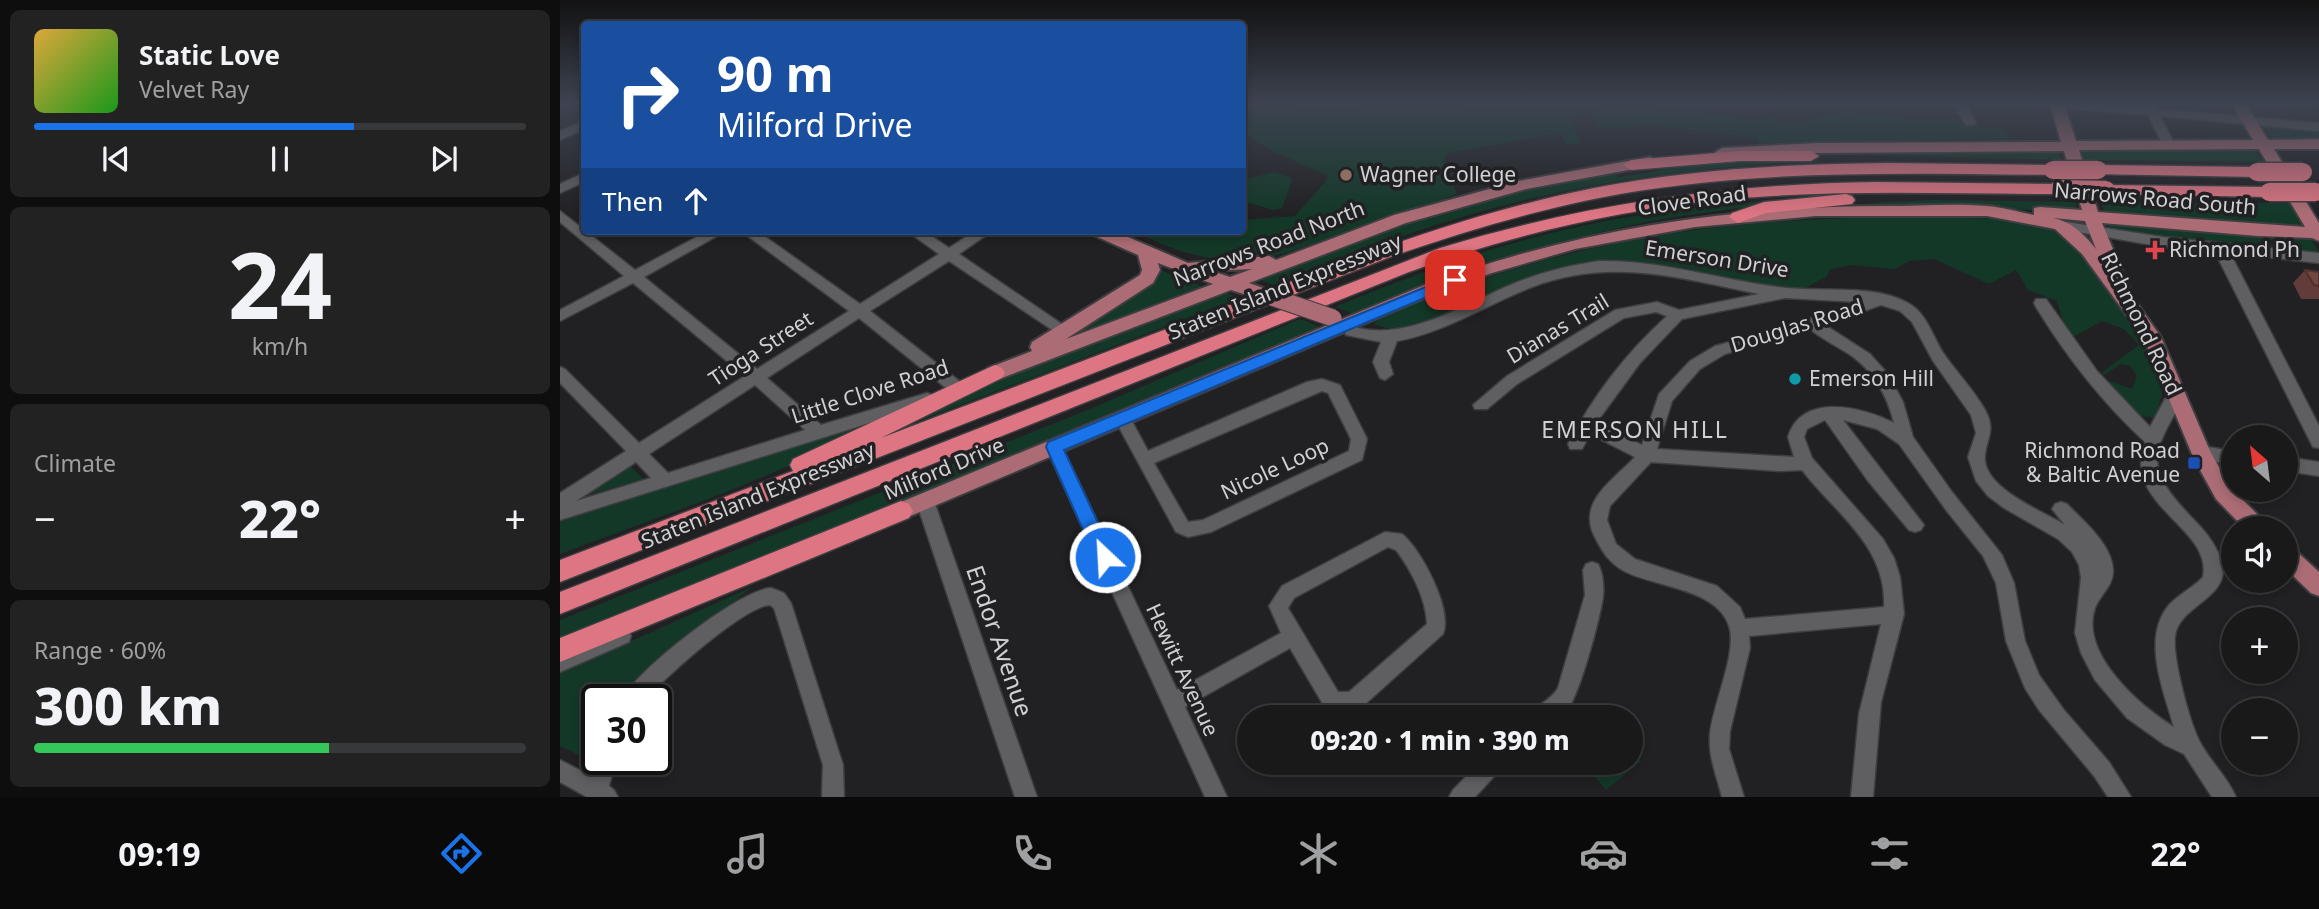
<!DOCTYPE html>
<meta charset="utf-8">
<style>
:root{--surface:#19191a;--page:#222223;--text:#f1f3f6;--muted:#9fa0a2;--line:#373839;--accent:#1a73e8}
body{margin:0;font-family:"Noto Sans",sans-serif;background:var(--page);color:var(--text);height:100vh;display:flex;flex-direction:column;font-size:26px;white-space:nowrap}
*{box-sizing:border-box;margin:0}
p{font-size:23px;color:var(--muted)}
.icon{flex:none;width:38px;height:38px;fill:none;stroke:currentColor;stroke-width:2;stroke-linecap:round;stroke-linejoin:round}
.map{position:relative;flex:1;overflow:hidden}
.panel{display:flex;flex-direction:column;gap:10px;padding:10px;background:#0e0e0e;width:560px}
.panel>*{flex:none}
.top-card{position:absolute;left:21px;top:21px;width:665px;height:214px;border-radius:7px;box-shadow:0 4px 10px #0003,0 0 0 2px var(--line);background:#1a4fa0;color:#fff;overflow:hidden}
.needle{width:46px;rotate:332deg}
.fabs{position:absolute;left:1661px;top:425px;display:grid;gap:14px}
.fabs a{display:grid;place-items:center;width:77px;height:77px;border-radius:50%;background:var(--surface);box-shadow:0 4px 10px #0003,0 0 0 2px var(--line);font-size:35px}
.speed{position:absolute;left:21px;top:684px;display:flex;gap:14px;font-size:35px;font-weight:700;text-align:center}
.speed>*{display:grid;place-content:center;width:91px;height:91px;border-radius:50%;background:var(--surface);box-shadow:0 4px 10px #0003,0 0 0 2px var(--line);line-height:1}
.speed .limit{border:4px solid #111;border-radius:10px;background:#fff;color:#111}
.pin{position:absolute;display:grid;place-items:center;width:60px;height:60px;color:#fff;margin:-30px;border-radius:14px;box-shadow:0 4px 10px #0006}
.me{position:absolute;width:77px;margin:-38px;rotate:335deg;stroke-linejoin:round;filter:drop-shadow(0 0 5px #0008)}
.turn{display:flex;align-items:center;gap:24px;height:147px;padding:0 21px;font-size:32px}
.turn .icon{width:91px;height:91px;stroke-width:2.5}
.turn b{display:block;font-size:49px;line-height:60px}
.then{display:flex;align-items:center;height:66px;padding:0 21px;background:#0003;gap:14px;font-size:26px}
.big{font-size:52px;font-weight:800;line-height:1.1}
.panel .tile{flex:1;display:flex;flex-direction:column;justify-content:center;gap:10px;min-width:0;padding:0 24px;border-radius:10px;background:var(--page)}
.panel .dial{align-items:center;gap:0}
.dial b{font-size:91px;line-height:1}
.song{display:flex;align-items:center;gap:21px}
.cover{width:84px;height:84px;border-radius:10px;background:linear-gradient(135deg,hsl(40 70% 55%),hsl(120 70% 35%))}
.played{height:7px;border-radius:4px;background:linear-gradient(90deg,var(--accent) 65%,var(--line) 65%)}
.keys{display:flex;justify-content:space-around;direction:ltr}
.heat{display:flex;justify-content:space-between;align-items:center;font-size:38px;direction:ltr}
.charge{height:10px;border-radius:5px;background:linear-gradient(90deg,#34c759 60%,var(--line) 0)}
.trip{position:absolute;left:677px;top:705px;width:406px;height:70px;border-radius:35px;background:var(--surface);box-shadow:0 4px 10px #0003,0 0 0 2px var(--line);font-weight:800;line-height:70px;text-align:center}
.dock{display:flex;height:112px;justify-content:space-around;align-items:center;background:#0a0a0a;color:var(--muted)}
.dock .icon{width:49px;height:49px}
.dock .on{color:var(--accent)}
.dock b{font-size:32px;color:var(--text)}
main{display:flex;flex:1;min-height:0}
.map>svg:first-child{display:block}
.green{fill:#133828}
.lines{fill:none;stroke-linecap:round;stroke-linejoin:round}
.minor-casing{stroke:#3e3e40;stroke-width:3}
.major-casing{stroke:#3e3e40;stroke-width:4}
.highway-casing{stroke:#3e3e40;stroke-width:3}
.minor{fill:#5f5f62;fill-rule:evenodd}
.major{fill:#ab6c75;fill-rule:evenodd}
.highway{fill:#de7582;fill-rule:evenodd}
.major-bridge-casing{stroke:#3e3e40;stroke-width:19;stroke-linecap:butt}
.highway-bridge-casing{stroke:#3e3e40;stroke-width:21;stroke-linecap:butt}
.major-bridge{stroke:#ab6c75;stroke-width:17}
.highway-bridge{stroke:#de7582;stroke-width:18}
.wall{fill:#623c38}
.building{fill:#724641;stroke:#50312e;stroke-width:2}
.route{fill:#1a73e8;stroke:#114b97;stroke-width:2}
.education-dot{fill:#8d6e63;stroke:#212123;stroke-width:2.5}
.health-dot{fill:#e0444e;stroke:#212123;stroke-width:2.5}
.culture-dot{fill:#0f9aa8;stroke:#212123;stroke-width:2.5}
.transit-dot{fill:#1a4fb4;stroke:#212123;stroke-width:2.5}
.labels{text-anchor:middle;stroke-width:7;stroke-linejoin:round;paint-order:stroke}
.poi-label{font-size:21px;fill:#d1d1d3;stroke:#212123;text-anchor:start}
.street-label{font-size:21px;fill:#d1d1d3;stroke:#212123}
.neighbourhood-label{font-size:23px;letter-spacing:2px;fill:#d1d1d3;stroke:#212123}
.near-street-label{font-size:24px;fill:#d1d1d3;stroke:#212123}
</style>
<main>
<section class="panel">
<div class="tile">
<div class="song"><i class="cover"></i><div><b>Static Love</b><p>Velvet Ray</p></div></div>
<div class="played"></div>
<div class="keys"><svg class="icon" aria-label="previous" viewBox="0 0 24 24"><path d="M18 5L8 12l10 7zM5 5v14"/></svg><svg class="icon" aria-label="pause" viewBox="0 0 24 24"><path d="M8 5v14M16 5v14"/></svg><svg class="icon" aria-label="next" viewBox="0 0 24 24"><path d="M6 5l10 7-10 7zM19 5v14"/></svg></div>
</div>
<div class="tile dial"><b>24</b><p>km/h</p></div>
<div class="tile"><p>Climate</p>
<div class="heat"><a>−</a><b class="big">22°</b><a>+</a></div>
</div>
<div class="tile"><p>Range · 60%</p><b class="big">300 km</b><div class="charge"></div></div>
</section>
<div class="map">
<svg width="1759" height="797" viewBox="0 0 1759 797">
<rect width="100%" height="100%" fill="#212123"/>
<path class="green" d="M 683,104 L 734,104 L 752,109 L 769,110 L 806,104 L 903,104 L 904,110 L 909,112 L 961,110 L 961,106 L 1094,105 L 1195,120 L 1216,117 L 1220,124 L 1246,122 L 1288,108 C 1305,117 1318,116 1336,112 L 1344,120 L 1403,119 L 1419,128 L 1442,127 L 1450,138 L 1200,143 L 1197,138 L 1096,125 L 1041,129 L 1031,114 L 1010,118 L 1021,143 L 1007,145 L 1000,133 L 888,153 L 883,161 L 897,194 L 726,253 C 660,269 630,256 571,231 L 682,231 L 683,220 L 735,216 L 766,181 L 767,175 L 714,152 L 683,133 Z
M 1703,126 L 1759,131 L 1759,139 L 1713,139 Z
M 1687,149 L 1694,151 L 1705,162 L 1524,160 L 1521,154 L 1526,150 Z
M 1497,151 L 1502,160 L 1273,154 L 1285,153 Z
M 1245,159 L 1264,161 C 1144,166 1025,181 909,215 C 842,234 778,260 714,285 L 698,279 L 836,226 L 964,189 L 1055,172 L 1058,177 L 1094,172 L 1106,168 L 1160,162 Z
M 714,172 L 733,178 L 722,208 L 714,210 L 683,201 L 683,180 Z
M 1240,199 L 1263,200 C 1196,207 1129,212 1063,227 C 972,248 884,283 796,315 L 775,307 C 836,282 898,258 961,241 C 1061,213 1154,204 1240,199 Z
M 1376,200 L 1516,202 L 1517,211 L 1292,206 L 1321,202 Z
M 1540,202 L 1730,203 L 1741,224 L 1740,227 L 1722,226 L 1545,212 Z
M 1378,217 L 1443,219 L 1509,234 L 1589,350 L 1602,394 L 1596,418 L 1577,416 L 1547,380 L 1572,389 L 1577,376 L 1570,366 L 1561,364 L 1544,375 L 1541,373 L 1579,345 L 1564,329 L 1542,321 L 1513,337 L 1504,325 L 1497,301 L 1468,290 L 1456,270 L 1429,284 L 1374,259 L 1349,261 L 1335,269 L 1290,265 L 1269,270 L 1267,276 L 1242,290 L 1167,279 L 1126,268 L 1030,263 L 1000,269 L 854,327 L 834,330 L 813,324 C 828,310 869,298 890,291 C 1052,230 1208,216 1378,217 Z
M 1547,222 L 1750,238 L 1759,253 L 1728,252 L 1726,248 L 1732,248 L 1728,242 L 1709,240 L 1712,247 L 1723,248 L 1725,252 L 1584,237 L 1550,229 Z
M 597,269 L 644,287 L 501,342 L 593,283 L 598,277 Z
M 661,291 L 679,298 L 317,437 L 316,434 L 468,366 Z
M 740,319 L 760,327 L 756,331 L 177,572 L 0,641 L 0,620 L 525,411 Z
M 321,419 C 221,477 108,513 0,554 L 0,519 Z
M 70,466 L 83,479 L 24,496 Z
M 192,587 L 73,687 L 61,700 L 37,700 L 37,747 L 31,752 L 21,756 L 0,746 L 0,673 Z
M 1071,749 L 1081,761 L 1046,790 L 1031,772 L 1042,763 L 1071,763 Z"/>
<g class="lines">
<g class="minor-casing">
<path id="minor" d="M 1393,104 L 1405,104 L 1416,122 L 1414,125 L 1406,125 Z
M 1497,104 L 1538,104 L 1584,108 L 1585,104 L 1593,104 L 1596,109 L 1759,123 L 1759,131 L 1600,116 L 1615,145 L 1609,149 L 1603,145 L 1588,115 L 1503,108 Z
M 24,121 L 24,129 L 0,140 L 0,131 Z
M 24,173 L 24,182 L 0,193 L 0,184 Z
M 0,211 L 75,270 L 148,231 L 166,231 L 84,277 L 197,369 L 289,311 L 181,231 L 197,231 L 300,304 L 379,254 L 347,231 L 364,231 L 389,248 L 415,231 L 432,231 L 399,254 L 512,331 L 510,335 L 500,335 L 389,261 L 310,311 L 403,384 L 405,388 L 403,392 L 391,392 L 299,318 L 207,378 L 261,425 L 367,393 L 373,395 L 375,399 L 373,403 L 0,520 L 0,493 L 66,451 L 0,383 L 0,367 L 5,369 L 79,443 L 185,376 L 73,283 L 0,321 L 0,310 L 64,276 L 0,222 ZM 195,385 L 245,430 L 108,473 L 89,454 ZM 76,462 L 91,478 L 16,501 Z
M 1500,221 L 1603,237 L 1759,253 L 1759,263 L 1670,253 L 1759,426 L 1759,448 L 1753,447 L 1655,252 L 1603,247 L 1495,228 L 1495,222 Z
M 1039,261 C 1104,260 1163,281 1227,288 C 1265,292 1314,284 1348,303 C 1367,313 1373,338 1384,354 C 1397,373 1414,390 1425,410 C 1436,430 1427,437 1425,455 C 1421,488 1483,511 1505,525 L 1492,509 L 1495,504 L 1501,502 L 1507,504 C 1523,521 1552,544 1553,570 C 1554,585 1540,595 1535,608 C 1519,654 1581,707 1614,727 C 1604,692 1581,638 1609,605 C 1619,594 1633,588 1643,577 C 1653,527 1561,506 1585,442 C 1542,402 1506,356 1476,307 L 1474,303 L 1476,299 L 1486,299 L 1537,371 L 1590,427 L 1605,399 L 1617,390 L 1623,392 L 1625,396 C 1590,456 1583,467 1634,520 C 1646,532 1658,547 1662,564 C 1670,598 1618,606 1615,636 C 1612,657 1630,725 1641,744 C 1651,762 1667,777 1676,797 L 1652,797 L 1624,754 L 1605,745 L 1567,718 L 1535,680 L 1521,653 L 1515,633 L 1521,578 L 1519,565 L 1512,552 L 1498,539 L 1444,508 L 1428,496 L 1416,481 L 1408,457 L 1416,433 L 1411,415 L 1373,361 L 1352,322 L 1340,311 L 1321,305 L 1265,325 L 1310,354 L 1328,374 L 1343,402 L 1353,437 L 1392,492 L 1442,555 L 1454,583 L 1465,641 L 1479,675 L 1504,710 L 1549,762 L 1571,797 L 1548,797 L 1534,776 L 1479,710 L 1465,688 L 1446,641 L 1436,583 L 1423,556 L 1386,510 L 1339,444 L 1317,429 L 1283,420 L 1364,525 L 1361,530 L 1355,532 L 1349,530 L 1308,481 L 1265,420 L 1247,429 L 1244,437 L 1252,458 L 1323,539 L 1334,558 L 1340,577 L 1344,614 L 1321,702 L 1313,797 L 1291,797 L 1299,714 L 1321,624 L 1189,636 L 1190,648 L 1170,731 L 1169,749 L 1184,797 L 1162,797 C 1157,777 1148,756 1150,735 C 1152,706 1178,652 1169,626 C 1157,588 1094,587 1064,571 C 1049,563 1041,550 1034,535 C 1028,524 1029,510 1035,500 C 1044,484 1063,470 1075,457 L 1030,434 L 1022,449 L 1010,449 L 1008,444 C 1033,396 1066,353 1107,316 L 1096,312 L 1064,318 L 957,384 L 927,409 L 915,409 L 913,405 L 947,376 L 1055,310 L 1097,302 L 1119,310 L 1199,294 C 1119,278 1052,257 972,287 C 928,304 883,333 837,341 L 829,362 L 833,374 L 825,380 L 820,378 L 813,362 L 821,342 L 786,335 L 782,323 L 789,318 L 794,319 L 798,328 C 851,341 911,300 960,281 C 986,271 1012,265 1039,261 ZM 1225,298 L 1298,302 L 1225,327 L 1155,346 L 1130,361 L 1099,394 L 1082,445 L 1036,423 L 1080,363 L 1122,319 ZM 1251,330 C 1263,339 1276,346 1289,354 C 1314,371 1327,395 1334,423 C 1303,407 1242,392 1228,437 L 1234,457 L 1097,449 L 1112,401 L 1140,369 L 1165,354 ZM 1091,462 L 1219,471 L 1242,470 C 1276,514 1327,546 1324,607 L 1185,619 L 1180,607 L 1157,586 L 1075,559 L 1056,544 L 1047,520 L 1050,506 Z
M 762,379 L 780,385 L 807,439 L 802,460 L 651,532 L 628,537 L 616,532 L 554,418 L 556,414 L 568,414 L 588,451 L 747,382 ZM 762,391 L 768,393 L 791,439 L 789,451 L 643,520 L 628,522 L 594,463 Z
M 494,440 L 500,442 L 502,447 L 617,690 L 721,633 L 709,606 L 722,586 L 825,532 L 842,534 C 861,549 893,610 883,634 L 803,706 C 788,713 779,712 764,706 L 730,648 L 625,707 L 667,797 L 645,797 L 486,447 L 488,442 ZM 828,547 L 836,550 C 851,570 866,598 867,624 L 789,692 L 778,692 L 728,608 L 734,598 Z
M 1641,446 L 1673,451 L 1673,465 L 1635,458 L 1633,453 L 1635,448 Z
M 1726,457 L 1759,462 L 1759,476 L 1726,471 Z
M 365,494 L 371,496 L 374,501 L 477,797 L 455,797 L 356,501 L 359,496 Z
M 1032,562 L 1038,564 C 1043,573 1044,587 1043,597 C 1040,617 1019,700 1005,712 C 996,721 980,718 968,718 C 974,705 990,702 998,688 L 1025,595 L 1023,570 L 1026,564 Z
M 211,588 L 224,593 L 231,603 L 283,765 L 284,797 L 262,797 L 263,765 L 214,608 L 210,605 C 184,606 104,678 85,700 L 62,700 C 74,672 180,589 211,588 Z
M 62,627 L 69,630 L 71,636 L 69,642 L 0,672 L 0,654 Z
M 37,757 L 37,760 L 56,760 L 49,786 L 54,790 L 58,797 L 27,797 L 0,782 L 0,760 L 31,776 Z
M 919,763 L 943,763 L 940,770 L 915,797 L 889,797 L 893,790 Z"/>
</g>
<g class="major-casing">
<path id="major" d="M 1490,104 L 1504,104 L 1516,141 L 1693,140 L 1672,104 L 1686,104 L 1708,140 L 1759,139 L 1759,149 L 1714,149 L 1759,223 L 1759,241 L 1752,238 L 1698,236 L 1542,223 L 1574,299 L 1601,337 L 1650,451 L 1670,487 L 1705,522 L 1707,528 L 1684,528 L 1656,499 L 1634,459 L 1584,339 L 1522,254 L 1495,229 L 1427,216 L 1256,216 L 1135,227 L 1015,249 L 932,273 L 879,292 L 348,517 L 341,520 L 334,517 L 330,511 L 334,505 L 867,284 C 1018,230 1165,206 1326,206 C 1359,206 1393,203 1427,206 C 1442,207 1458,212 1474,215 L 1474,208 L 1480,207 L 1522,210 L 1504,151 L 1258,153 L 1162,158 L 1154,153 L 1162,148 L 1258,143 L 1501,142 ZM 1699,149 L 1745,227 L 1538,212 L 1519,150 ZM 1493,218 L 1525,221 L 1536,249 C 1524,234 1512,222 1493,218 Z
M 1090,157 L 1098,162 L 1095,165 L 966,189 L 846,223 L 689,283 L 715,292 L 718,296 L 715,300 L 709,302 L 671,290 L 442,378 L 428,378 L 426,373 L 428,368 L 472,351 L 470,347 L 472,342 L 580,275 L 582,270 L 578,255 L 533,235 L 531,231 L 554,231 L 628,263 L 709,256 L 716,260 L 834,215 L 959,181 ZM 598,263 L 653,284 L 506,339 L 593,283 L 600,270 ZM 692,269 L 670,277 L 652,271 Z
M 1726,546 L 1734,549 L 1759,572 L 1759,596 L 1751,593 L 1726,569 Z"/>
</g>
<g class="highway-casing">
<path id="highway" d="M 1180,151 L 1251,151 L 1259,156 L 1251,161 L 1180,161 L 1071,170 L 1063,165 L 1071,160 Z
M 1328,163 L 1493,165 L 1501,170 L 1493,175 C 1369,174 1246,170 1123,185 C 1022,196 925,224 830,257 L 0,582 L 0,560 L 233,471 L 230,465 L 233,459 L 428,368 L 435,365 L 442,368 L 445,373 L 442,378 L 321,438 C 438,393 555,349 672,304 C 791,259 908,213 1034,188 C 1131,169 1229,164 1328,163 Z
M 1538,165 L 1697,167 L 1705,172 L 1697,177 L 1532,174 L 1530,170 L 1532,166 Z
M 1316,182 L 1499,184 L 1508,189 L 1499,194 C 1386,194 1272,189 1159,200 C 1052,211 949,236 849,272 L 0,614 L 0,592 L 880,248 C 1023,204 1166,184 1316,182 Z
M 1546,185 L 1709,187 L 1718,192 L 1709,197 L 1540,194 L 1537,190 L 1540,186 Z
M 1286,194 L 1292,196 L 1295,200 L 1292,204 L 1206,213 L 1178,223 L 1169,217 L 1172,213 L 1204,202 Z
M 341,501 L 349,504 L 353,511 L 349,518 L 0,662 L 0,638 Z"/>
</g>
<use href="#minor" class="minor"/>
<use href="#major" class="major"/>
<use href="#highway" class="highway"/>
<g class="major-bridge-casing">
<path id="major-bridge" d="M 709,296 L 773,318"/>
</g>
<g class="highway-bridge-casing">
<path id="highway-bridge" d="M 1493,170 L 1538,170
M 1697,172 L 1743,172
M 1499,189 L 1546,190
M 1709,192 L 1756,192"/>
</g>
<use href="#major-bridge" class="major-bridge"/>
<use href="#highway-bridge" class="highway-bridge"/>
</g>
<path class="wall" d="M 1745,270 L 1759,272 L 1759,299 L 1741,299 L 1733,283 Z"/>
<path class="building" d="M 1745,270 L 1759,272 L 1759,286 L 1754,285 Z"/>
<linearGradient id="sky" x2="0" y2="1"><stop stop-color="#121213"/><stop offset="0.48" stop-color="#3d4350"/><stop offset="1" stop-color="#3d4350" stop-opacity="0"/></linearGradient>
<rect width="1759" height="215" fill="url(#sky)"/>
<path class="route" d="M 895,275 L 902,280 L 900,283 L 504,450 L 554,557 L 551,563 L 545,565 L 538,563 L 486,447 L 488,442 Z"/>
<circle class="education-dot" cx="786" cy="175" r="7"/>
<path class="health-dot" d="M1591.5 239.5h7v7h7v7h-7v7h-7v-7h-7v-7h7z"/>
<circle class="culture-dot" cx="1235" cy="379" r="7"/>
<rect class="transit-dot" x="1627" y="456" width="14" height="14" rx="3.5"/>
<g class="labels">
<g class="poi-label">
<text x="800" y="182">Wagner College</text>
<text x="1609" y="257">Richmond Ph</text>
<text x="1249" y="386">Emerson Hill</text>
<text x="1620" y="458" text-anchor="end">Richmond Road<tspan x="1620" dy="24">&amp; Baltic Avenue</tspan></text>
</g>
<g class="street-label">
<text transform="translate(1595 199) rotate(5)" y="7">Narrows Road South</text>
<text transform="translate(1132 201) rotate(-8)" y="7">Clove Road</text>
<text transform="translate(709 244) rotate(-21)" y="7">Narrows Road North</text>
<text transform="translate(1157 259) rotate(9)" y="7">Emerson Drive</text>
<text transform="translate(725 287) rotate(-22)" y="7">Staten Island Expressway</text>
<text transform="translate(1581 324) rotate(64)" y="7">Richmond Road</text>
<text transform="translate(1237 326) rotate(-17)" y="7">Douglas Road</text>
<text transform="translate(998 329) rotate(-31)" y="7">Dianas Trail</text>
<text transform="translate(201 349) rotate(-33)" y="7">Tioga Street</text>
<text transform="translate(310 392) rotate(-18)" y="7">Little Clove Road</text>
<text transform="translate(384 469) rotate(-23)" y="7">Milford Drive</text>
<text transform="translate(715 469) rotate(-25)" y="7">Nicole Loop</text>
<text transform="translate(198 496) rotate(-22)" y="7">Staten Island Expressway</text>
<text transform="translate(622 670) rotate(65)" y="7">Hewitt Avenue</text>
</g>
<g class="neighbourhood-label">
<text x="1075" y="438">EMERSON HILL</text>
</g>
<g class="near-street-label">
<text transform="translate(439 641) rotate(71)" y="8">Endor Avenue</text>
</g>
</g>
</svg>
<div class="fabs">
<a><svg class="needle" viewBox="-14 -14 28 28"><path d="M0-13l5 13h-10z" fill="#e53935"/><path d="M0 13l5-13h-10z" fill="#9fa0a2"/></svg></a>
<a><svg class="icon" aria-label="sound" viewBox="0 0 24 24"><path d="M4 9h4l5-4v14l-5-4H4zM17 9q2 3 0 6"/></svg></a>
<a>+</a>
<a>−</a>
</div>
<div class="speed"><div class="limit">30</div></div>
<div class="pin" style="left:895px;top:280px;background:#d93025"><svg class="icon" aria-label="arrive" viewBox="0 0 24 24"><path d="M6 21V4h12l-3 4 3 4H6"/></svg></div>
<svg class="me" style="left:545px;top:557px" viewBox="-20 -20 40 40"><circle r="17" fill="#1a73e8" stroke="#fff" stroke-width="3"/><path d="M0-11L8 9 0 5-8 9z" fill="#fff"/></svg>
<div class="trip">09:20 · 1 min · 390 m</div>
<div class="top-card">
<div class="turn"><svg class="icon" aria-label="right" viewBox="0 0 24 24"><path d="M7 20v-9h11M14 6l5 5-5 5"/></svg><div><b>90 m</b>Milford Drive</div></div>
<div class="then">Then<svg class="icon" aria-label="ahead" viewBox="0 0 24 24"><path d="M12 20V5M6 11l6-6 6 6"/></svg></div>
</div>
</div>
</main>
<nav class="dock">
<b>09:19</b>
<svg class="icon on" aria-label="directions" viewBox="0 0 24 24"><path d="M12 3l9 9-9 9-9-9zM9 14v-3h6M13 9l2 2-2 2"/></svg>
<svg class="icon" aria-label="music" viewBox="0 0 24 24"><path d="M9 18V5l10-2v13"/><circle cx="6" cy="18" r="3"/><circle cx="16" cy="16" r="3"/></svg>
<svg class="icon" aria-label="phone" viewBox="0 0 24 24"><path d="M5 4h4l2 5-3 2q2 4 5 5l2-3 5 2v4C11 20 4 13 5 4z"/></svg>
<svg class="icon" aria-label="climate" viewBox="0 0 24 24"><path d="M12 3v18M4 7l16 10M4 17L20 7"/></svg>
<svg class="icon" aria-label="car" viewBox="0 0 24 24"><path d="M5 17H2v-5l4-1 3-4h7l3 4 3 1v5h-3M9 17h6M6 11h13"/><circle cx="7" cy="17" r="2"/><circle cx="17" cy="17" r="2"/></svg>
<svg class="icon" aria-label="filters" viewBox="0 0 24 24"><path d="M4 7h16M4 17h16"/><circle cx="9" cy="7" r="2"/><circle cx="15" cy="17" r="2"/></svg>
<b>22°</b>
</nav>
